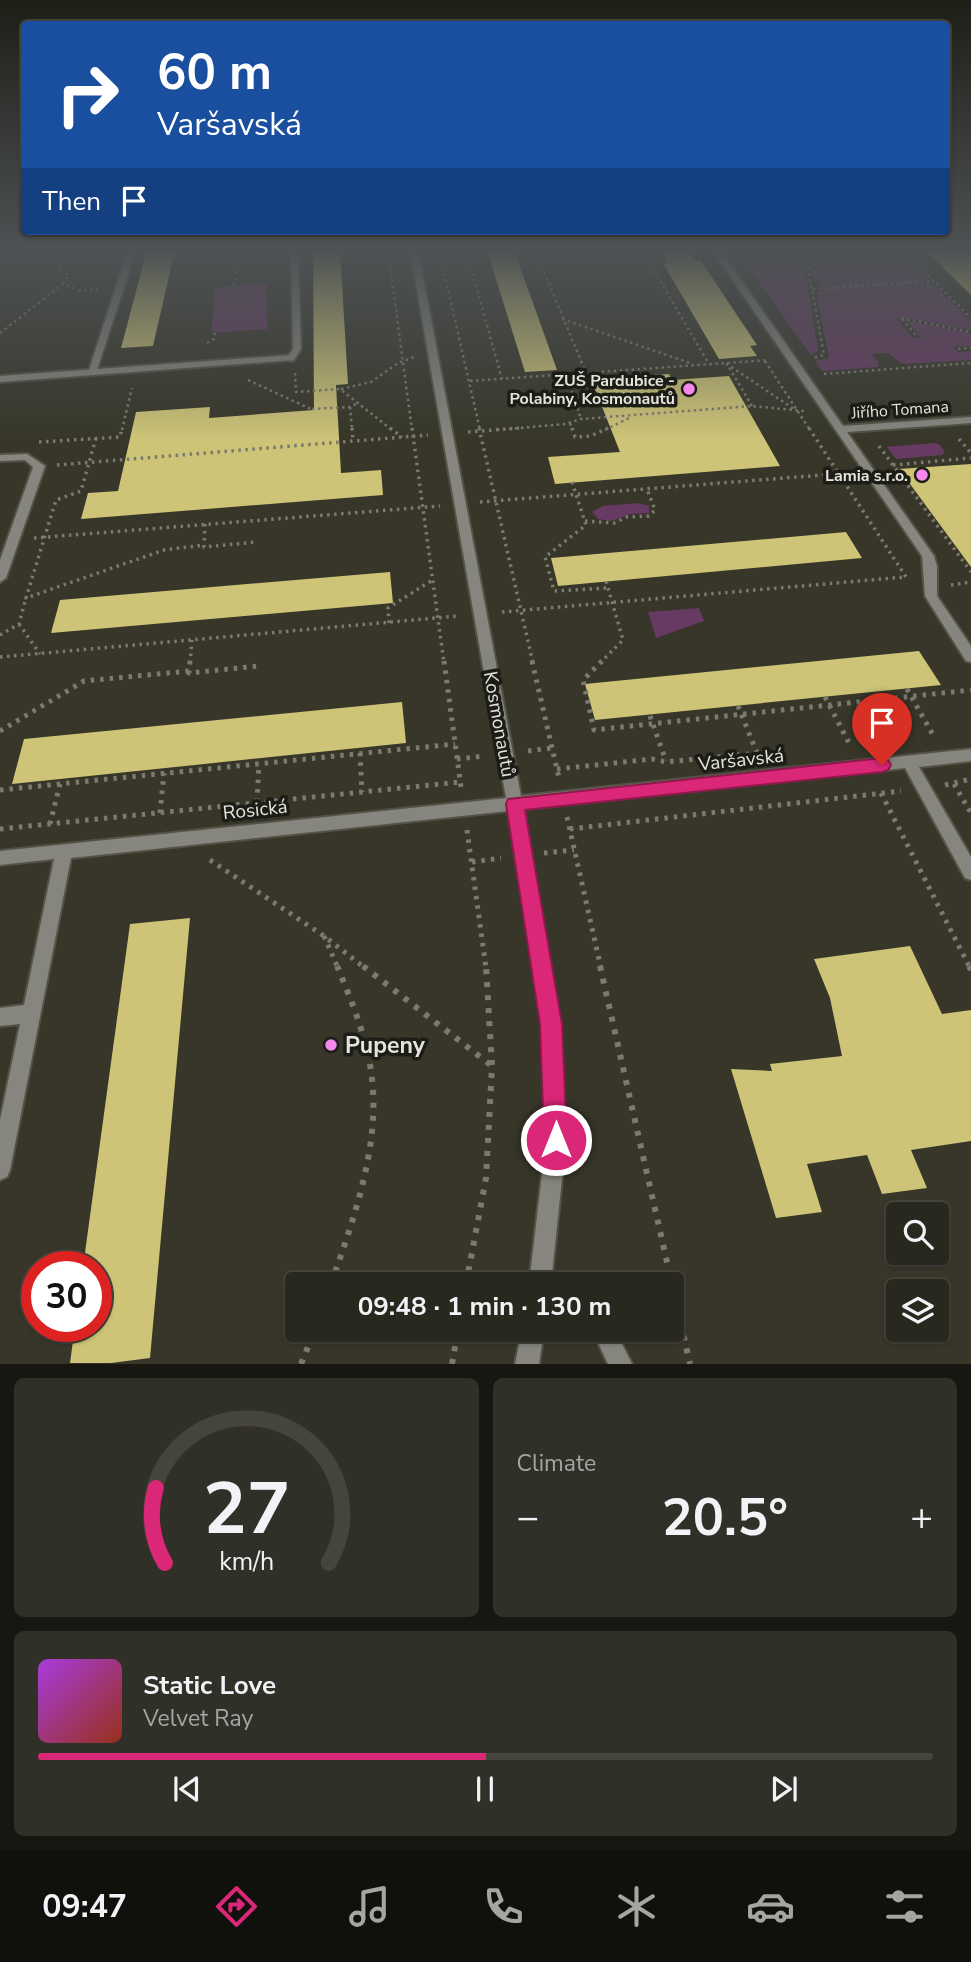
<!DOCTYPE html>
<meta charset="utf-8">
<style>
:root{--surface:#29281f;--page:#313028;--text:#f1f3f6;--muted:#a5a6a4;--line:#45443d;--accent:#db2777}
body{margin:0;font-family:"Nunito Sans",sans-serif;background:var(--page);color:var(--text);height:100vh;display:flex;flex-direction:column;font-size:26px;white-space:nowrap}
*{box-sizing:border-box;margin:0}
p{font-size:23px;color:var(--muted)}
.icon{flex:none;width:38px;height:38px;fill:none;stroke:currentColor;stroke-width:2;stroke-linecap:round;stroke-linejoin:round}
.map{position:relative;height:1364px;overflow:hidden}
.panel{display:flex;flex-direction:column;gap:14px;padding:14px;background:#171611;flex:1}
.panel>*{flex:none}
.banner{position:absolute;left:21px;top:21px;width:929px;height:214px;border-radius:7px;box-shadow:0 2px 5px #0004,0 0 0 2px var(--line);background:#1a4fa0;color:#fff;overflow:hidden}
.controls{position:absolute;left:886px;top:1202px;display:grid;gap:14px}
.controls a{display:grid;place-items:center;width:63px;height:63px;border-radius:7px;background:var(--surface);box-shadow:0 2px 5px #0004,0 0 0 2px var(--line);font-size:35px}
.speed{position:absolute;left:21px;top:1251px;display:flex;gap:14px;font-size:35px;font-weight:700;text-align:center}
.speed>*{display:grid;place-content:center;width:91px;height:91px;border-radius:50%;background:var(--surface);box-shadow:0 2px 5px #0004,0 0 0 2px var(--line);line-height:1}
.speed .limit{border:10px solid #d22;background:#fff;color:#111}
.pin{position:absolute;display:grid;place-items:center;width:60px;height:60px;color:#fff;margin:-72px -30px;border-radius:50% 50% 50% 0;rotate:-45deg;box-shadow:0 0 7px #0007}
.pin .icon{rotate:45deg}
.me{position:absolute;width:77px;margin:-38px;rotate:0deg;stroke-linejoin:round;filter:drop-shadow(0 0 5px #0008)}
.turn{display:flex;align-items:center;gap:24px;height:147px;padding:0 21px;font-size:32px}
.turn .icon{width:91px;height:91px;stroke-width:2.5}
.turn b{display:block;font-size:49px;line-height:60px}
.then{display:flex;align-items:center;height:66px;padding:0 21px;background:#0003;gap:14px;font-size:26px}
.big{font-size:52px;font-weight:700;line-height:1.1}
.panel .tile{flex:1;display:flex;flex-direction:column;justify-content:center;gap:10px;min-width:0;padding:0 24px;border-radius:10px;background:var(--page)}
.panel .dial{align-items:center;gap:0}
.dial svg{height:182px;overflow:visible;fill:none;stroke:var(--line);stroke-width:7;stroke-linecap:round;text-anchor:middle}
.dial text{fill:var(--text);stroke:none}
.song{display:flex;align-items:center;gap:21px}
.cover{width:84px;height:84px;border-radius:10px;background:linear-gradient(135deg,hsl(280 70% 55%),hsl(10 70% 35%))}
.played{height:7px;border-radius:4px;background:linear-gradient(90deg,var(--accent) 50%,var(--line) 50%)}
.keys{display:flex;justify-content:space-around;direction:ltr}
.heat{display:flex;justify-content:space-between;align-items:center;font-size:38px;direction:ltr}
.panel .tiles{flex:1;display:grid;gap:14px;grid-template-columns:1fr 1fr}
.tile:last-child{grid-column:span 2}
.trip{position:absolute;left:285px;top:1272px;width:399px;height:70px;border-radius:7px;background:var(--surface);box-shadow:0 2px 5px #0004,0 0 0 2px var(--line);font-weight:700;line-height:70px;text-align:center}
.tabs{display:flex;height:112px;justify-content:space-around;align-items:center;background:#10100c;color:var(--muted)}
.tabs .icon{width:49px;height:49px}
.tabs .active{color:var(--accent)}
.tabs b{font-size:32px;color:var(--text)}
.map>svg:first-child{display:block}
.green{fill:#673a63}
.building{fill:#cdc477}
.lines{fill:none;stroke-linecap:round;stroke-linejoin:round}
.lane-casing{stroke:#535246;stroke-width:4}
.street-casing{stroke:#535246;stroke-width:4}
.path-far3{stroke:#7b7a70;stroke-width:2.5;stroke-dasharray:2.5 3.5;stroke-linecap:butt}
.path-far2{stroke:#7b7a70;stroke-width:3.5;stroke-dasharray:2.5 4.5;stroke-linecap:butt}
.path-far1{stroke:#7b7a70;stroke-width:5;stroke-dasharray:3.5 6;stroke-linecap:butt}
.path{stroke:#7b7a70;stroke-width:6;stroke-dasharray:5 8;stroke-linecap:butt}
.lane{fill:#86867f;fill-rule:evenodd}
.street{fill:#86867f;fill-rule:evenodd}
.route{fill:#db2777;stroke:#8e194d;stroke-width:2}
.poi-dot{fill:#f688ed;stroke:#1d1d17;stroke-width:2.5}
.labels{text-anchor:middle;stroke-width:7;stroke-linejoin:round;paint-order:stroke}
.far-poi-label{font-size:16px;font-weight:bold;fill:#e4e3dc;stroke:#1d1d17;text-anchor:end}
.far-street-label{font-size:16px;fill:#e4e3dc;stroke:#1d1d17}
.street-label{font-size:19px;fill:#e4e3dc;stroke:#1d1d17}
.near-poi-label{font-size:23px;font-weight:bold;fill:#e4e3dc;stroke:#1d1d17;text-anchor:start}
</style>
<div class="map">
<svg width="971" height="1364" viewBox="0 0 971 1364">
<rect width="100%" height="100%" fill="#373629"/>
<path class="green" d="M 736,250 L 810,250 L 805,268 L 818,351 L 811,355 Z
M 881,250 L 898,250 L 929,280 L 920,281 L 922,283 L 932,283 L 971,321 L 971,330 L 906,318 L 897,319 L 913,338 L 920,337 L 907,321 L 971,333 L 971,346 L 953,347 L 958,352 L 971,351 L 971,360 L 902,364 L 888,353 L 872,354 L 879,363 L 878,367 L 822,371 L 815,361 L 829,358 L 816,292 L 824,291 L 813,276 L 811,269 Z
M 267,284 L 267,329 L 211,333 L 215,287 Z
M 933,443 L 939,444 L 945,452 L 942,455 L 896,459 L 887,447 Z
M 639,503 L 649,506 L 649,513 L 630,514 L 611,521 L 598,519 L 592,512 L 603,506 Z
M 699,608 L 704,621 L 656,638 L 648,612 Z"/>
<path class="building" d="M 147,250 L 175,250 L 153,346 L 121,348 Z
M 313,250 L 340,250 L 348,384 L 336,385 L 341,473 L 381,470 L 383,495 L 81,519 L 88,493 L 118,491 L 136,412 L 210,407 L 209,418 L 314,410 Z
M 487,250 L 514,250 L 557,370 L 525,372 Z
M 660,250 L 688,250 L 695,261 L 701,261 L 757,345 L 750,346 L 757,356 L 719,359 L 663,263 L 668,263 Z
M 962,250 L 971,257 L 971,295 L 926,251 Z
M 669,374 L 672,380 L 729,376 L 780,466 L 555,484 L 548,457 L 620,452 L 591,379 Z
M 971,464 L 971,567 L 899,469 Z
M 846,532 L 862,558 L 558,586 L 551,558 Z
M 390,572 L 393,603 L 51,633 L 60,600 Z
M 919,651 L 941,685 L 595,720 L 585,684 Z
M 402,702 L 406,743 L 12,784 L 24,739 Z
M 190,918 L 150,1358 L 111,1363 L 70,1363 L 75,1326 L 96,1326 L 96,1267 L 83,1267 L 130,924 Z
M 910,946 L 942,1014 L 971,1010 L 971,1141 L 911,1150 L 927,1188 L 882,1194 L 867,1155 L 807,1164 L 822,1212 L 776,1218 L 731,1069 L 772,1071 L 770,1064 L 842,1056 L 830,998 L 814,959 Z"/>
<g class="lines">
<g class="lane-casing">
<path id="lane" d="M 128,250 L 136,250 L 96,373 L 89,375 L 88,373 Z
M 291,250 L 298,251 L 301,349 L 294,360 L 291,361 L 287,358 L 293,349 Z"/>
</g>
<g class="street-casing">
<path id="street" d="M 410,250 L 418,250 L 521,796 L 971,749 L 971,761 L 919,767 L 971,857 L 971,880 L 965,878 L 905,768 L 524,809 L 560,1024 L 566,1140 L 551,1284 L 529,1284 L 546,1140 L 542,1024 L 508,811 L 71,858 L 10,1170 L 7,1177 L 0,1180 L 0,1120 L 20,1024 L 0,1026 L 0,1008 L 24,1005 L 54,859 L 0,865 L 0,851 L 506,798 Z
M 712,250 L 720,250 L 843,426 L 971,417 L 971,423 L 847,432 L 934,556 L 937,566 L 937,596 L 971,646 L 971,662 L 966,661 L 925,596 L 922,556 Z
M 291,355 L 294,356 L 294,360 L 0,382 L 0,376 Z
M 27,454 L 45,466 L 6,578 L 0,582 L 0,560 L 33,467 L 25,460 L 0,461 L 0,455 Z
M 522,1330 L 544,1330 L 539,1364 L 515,1364 Z
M 592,1330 L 615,1330 L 632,1364 L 608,1364 Z"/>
</g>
<path class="path-far3" d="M 388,250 L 412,430
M 439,250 L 480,430
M 466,250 L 502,379
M 535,250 L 586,373
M 642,250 L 709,364
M 812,250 L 808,268 L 824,355 L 814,358
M 902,250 L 971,318
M 239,254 L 277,252
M 809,268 L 876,250
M 63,284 L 69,275 L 60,270 L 59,266 C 75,256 93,257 111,256
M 234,286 L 240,250
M 813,289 L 934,281
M 901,318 L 971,332
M 562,319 L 693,364
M 902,319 L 917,337
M 0,333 L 63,284 L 82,291 L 100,289
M 207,343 L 214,339 L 215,333
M 958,349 L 971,348
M 765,361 L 810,430
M 295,373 L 296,392 L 340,389 L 392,430
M 566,374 L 581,419
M 824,374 L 971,363
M 248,380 L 313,410
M 470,381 L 769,360
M 341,389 L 371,382 L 398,363 L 414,357
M 752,406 L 727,364 L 794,409
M 350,407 L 352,430
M 312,409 L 350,407 L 358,403
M 570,423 L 572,430
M 122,430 L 132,388
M 497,430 L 565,424 L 581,419 L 752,406 L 804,411
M 605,430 L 631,417"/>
<path class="path-far2" d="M 352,428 L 353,441
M 390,428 L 402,437
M 412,428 L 444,663
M 479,428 L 533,663
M 572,428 L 575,437 L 591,436 L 608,428
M 809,428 L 906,577
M 468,432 L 519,428
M 96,438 L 81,491 L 56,500 L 26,598 L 164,550 L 204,545
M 959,439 L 971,453
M 39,442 L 120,437 L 122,428
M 879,446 L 971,572
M 57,465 L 428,435
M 893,465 L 971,458
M 572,482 L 586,525 L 545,557 L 554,591 L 608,588
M 480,502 L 848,473
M 585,521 L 614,523 L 627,517 L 649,516 L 655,510 L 647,489
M 205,524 L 204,547 L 257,542
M 34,538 L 440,506
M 951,585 L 971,582
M 502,612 L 905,577
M 389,623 L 388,608 L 434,579
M 19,624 L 40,654
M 0,635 L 19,624 L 26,598
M 0,657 L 458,616
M 190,663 L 192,640
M 600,663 L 623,640 L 606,581"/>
<path class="path-far1" d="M 190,661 L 189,673 L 259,666
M 444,661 L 461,787
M 532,661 L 559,778
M 602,661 L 583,680 L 594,730 L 971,690
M 907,689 L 933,735
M 825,697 L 849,743
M 738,706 L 757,753
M 650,716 L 666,761
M 0,731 L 84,681 L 189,671
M 528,751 L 552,748
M 360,753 L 362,792
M 457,759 L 485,756
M 557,769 L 652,759 L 666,762 L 779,751
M 954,784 L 971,813
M 945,785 L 971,779
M 0,790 L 455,744
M 881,793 L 970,968
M 257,802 L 259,764
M 160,813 L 164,773
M 567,817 L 601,968
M 50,824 L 60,784
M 0,829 L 460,782
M 570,829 L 901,791
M 467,830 L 486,968
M 544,853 L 574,850
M 210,860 L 324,936 L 365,968
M 472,862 L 501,858
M 324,936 L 338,968"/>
<path class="path" d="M 363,966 L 492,1066
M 600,966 L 672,1284
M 969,966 L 971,970
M 331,1284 C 353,1221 380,1147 372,1079 C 368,1040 352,1002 337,966
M 466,1284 L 486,1178 L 492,1066 L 486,966
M 672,1285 L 690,1364
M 301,1364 L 315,1330
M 452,1364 L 458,1330"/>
<use href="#lane" class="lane"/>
<use href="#street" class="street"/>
</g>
<linearGradient id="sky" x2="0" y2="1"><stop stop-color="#1e1e17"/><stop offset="0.57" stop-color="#4d5254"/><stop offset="1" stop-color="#4d5254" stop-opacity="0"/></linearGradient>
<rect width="971" height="440" fill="url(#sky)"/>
<path class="route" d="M 882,758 L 888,760 L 891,765 L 888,770 L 882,772 L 525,810 L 562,1024 L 567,1140 L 564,1148 L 556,1152 L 548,1148 L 544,1140 L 540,1024 L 506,804 L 508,799 Z"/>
<g class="poi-dot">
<circle cx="689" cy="389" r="7"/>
<circle cx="922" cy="475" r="7"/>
<circle cx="331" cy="1045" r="7"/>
</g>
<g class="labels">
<g class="far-poi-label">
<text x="675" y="386">ZUŠ Pardubice -<tspan x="675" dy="18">Polabiny, Kosmonautů</tspan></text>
<text x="908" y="481">Lamia s.r.o.</text>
</g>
<g class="far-street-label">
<text transform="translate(900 409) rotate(-4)" y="6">Jiřího Tomana</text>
</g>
<g class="street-label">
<text transform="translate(500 724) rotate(80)" y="7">Kosmonautů</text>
<text transform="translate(741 759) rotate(-6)" y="7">Varšavská</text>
<text transform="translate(255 809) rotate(-6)" y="7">Rosická</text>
</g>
<g class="near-poi-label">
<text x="345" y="1053">Pupeny</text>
</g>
</g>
</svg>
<div class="controls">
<a><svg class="icon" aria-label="search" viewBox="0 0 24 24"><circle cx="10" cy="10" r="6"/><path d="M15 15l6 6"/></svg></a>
<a><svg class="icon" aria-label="layers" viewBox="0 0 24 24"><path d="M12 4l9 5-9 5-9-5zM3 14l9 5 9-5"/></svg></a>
</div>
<div class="speed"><div class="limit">30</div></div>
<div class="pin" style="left:882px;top:765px;background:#d93025"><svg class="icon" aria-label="arrive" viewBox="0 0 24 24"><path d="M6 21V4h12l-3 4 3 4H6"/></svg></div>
<svg class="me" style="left:556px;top:1140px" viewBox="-20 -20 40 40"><circle r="17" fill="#db2777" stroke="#fff" stroke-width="3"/><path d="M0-11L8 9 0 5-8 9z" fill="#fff"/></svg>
<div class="trip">09:48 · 1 min · 130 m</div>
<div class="banner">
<div class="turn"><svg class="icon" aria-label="right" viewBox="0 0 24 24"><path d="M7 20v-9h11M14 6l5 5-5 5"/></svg><div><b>60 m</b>Varšavská</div></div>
<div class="then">Then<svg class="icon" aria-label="arrive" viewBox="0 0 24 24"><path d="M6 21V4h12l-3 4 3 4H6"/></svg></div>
</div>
</div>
<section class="panel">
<div class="tiles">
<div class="tile dial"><svg viewBox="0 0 100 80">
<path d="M14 69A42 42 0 1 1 86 69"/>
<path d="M14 69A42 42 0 0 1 10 36" stroke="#db2777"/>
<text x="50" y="56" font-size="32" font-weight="700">27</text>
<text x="50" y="72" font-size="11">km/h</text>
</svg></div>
<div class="tile"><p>Climate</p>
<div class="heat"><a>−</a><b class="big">20.5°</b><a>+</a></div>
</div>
<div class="tile">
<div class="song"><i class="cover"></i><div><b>Static Love</b><p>Velvet Ray</p></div></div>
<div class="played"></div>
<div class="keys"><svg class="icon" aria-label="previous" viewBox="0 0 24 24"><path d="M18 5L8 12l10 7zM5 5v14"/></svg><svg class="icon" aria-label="pause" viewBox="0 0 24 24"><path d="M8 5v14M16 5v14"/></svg><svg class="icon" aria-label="next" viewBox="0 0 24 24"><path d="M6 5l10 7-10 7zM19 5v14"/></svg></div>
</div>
</div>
</section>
<nav class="tabs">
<b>09:47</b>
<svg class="icon active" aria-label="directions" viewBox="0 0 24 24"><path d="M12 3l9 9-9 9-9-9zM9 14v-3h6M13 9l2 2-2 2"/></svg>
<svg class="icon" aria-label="music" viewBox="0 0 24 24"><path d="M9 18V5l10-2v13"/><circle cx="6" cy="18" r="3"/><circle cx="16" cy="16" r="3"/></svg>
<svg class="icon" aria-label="phone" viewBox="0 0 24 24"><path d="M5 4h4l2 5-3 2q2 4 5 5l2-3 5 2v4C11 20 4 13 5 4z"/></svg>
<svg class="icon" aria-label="climate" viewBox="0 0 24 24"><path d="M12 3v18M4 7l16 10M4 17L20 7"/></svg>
<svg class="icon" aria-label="car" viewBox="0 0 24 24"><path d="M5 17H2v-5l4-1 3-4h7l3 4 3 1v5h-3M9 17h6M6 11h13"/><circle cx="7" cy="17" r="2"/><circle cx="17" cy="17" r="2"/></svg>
<svg class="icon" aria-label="filters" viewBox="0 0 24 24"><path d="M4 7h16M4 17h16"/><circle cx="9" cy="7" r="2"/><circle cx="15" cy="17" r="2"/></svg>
</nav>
